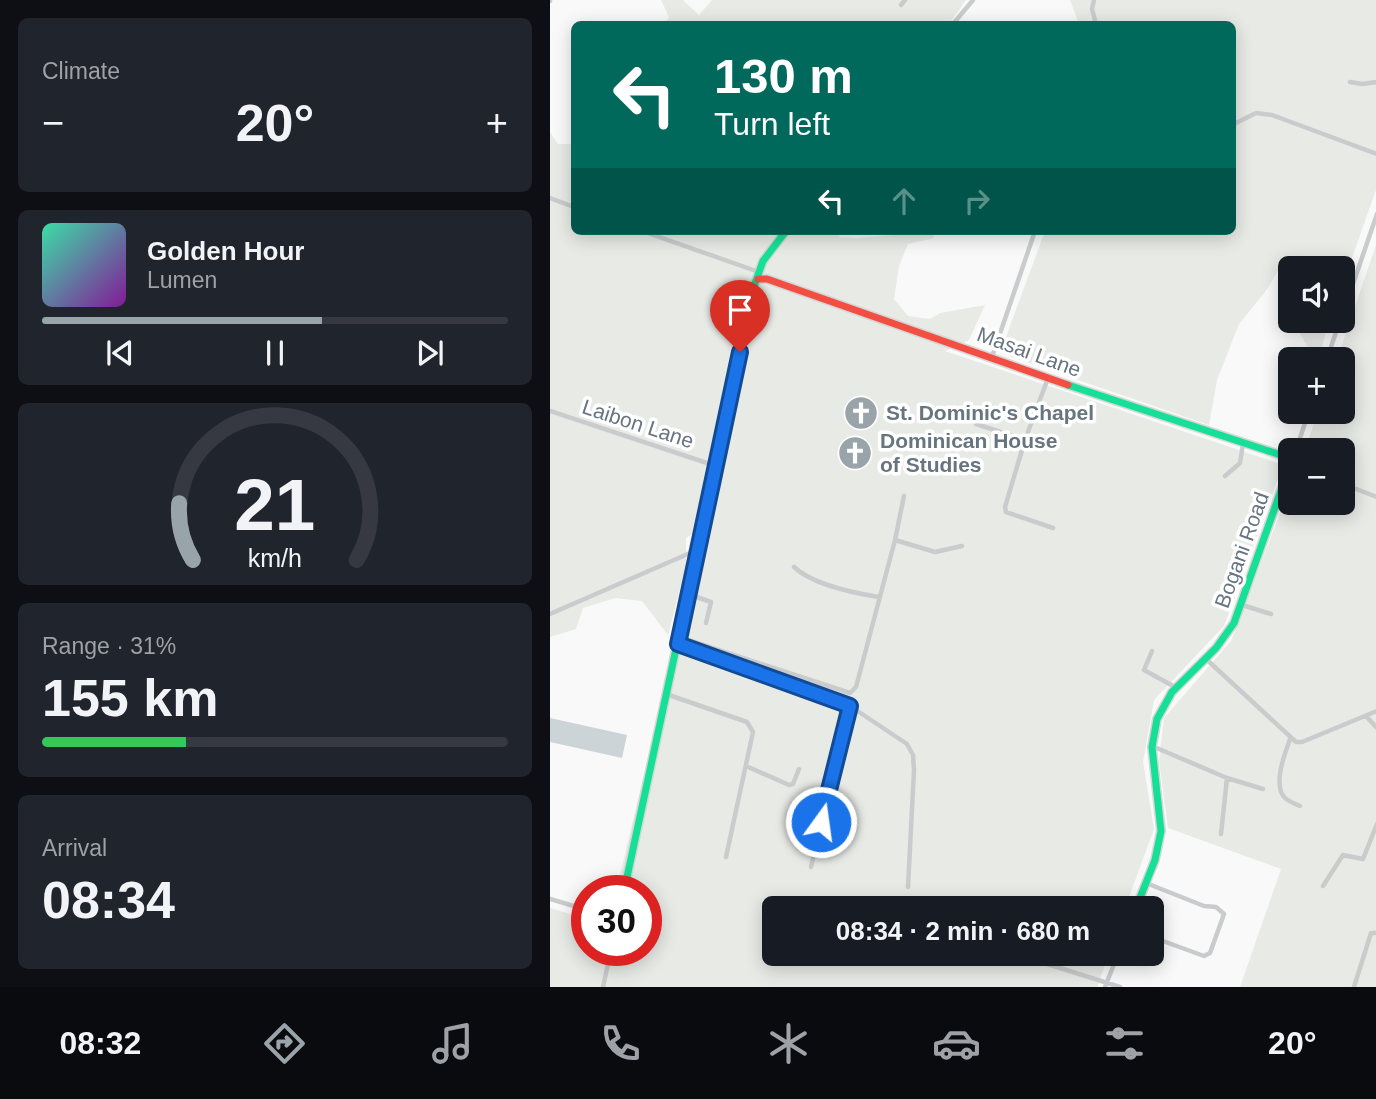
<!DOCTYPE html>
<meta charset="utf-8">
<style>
:root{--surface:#171b24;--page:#20242c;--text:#f1f3f6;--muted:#9ea1a6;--line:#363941;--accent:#99a3aa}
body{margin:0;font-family:Helvetica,sans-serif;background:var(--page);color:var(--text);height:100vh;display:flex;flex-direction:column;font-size:26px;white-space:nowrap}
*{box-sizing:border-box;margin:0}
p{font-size:23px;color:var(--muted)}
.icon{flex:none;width:38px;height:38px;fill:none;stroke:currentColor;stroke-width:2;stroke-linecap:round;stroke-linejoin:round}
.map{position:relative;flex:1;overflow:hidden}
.panel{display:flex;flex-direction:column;gap:18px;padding:18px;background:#0d0f14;width:550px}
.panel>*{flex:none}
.top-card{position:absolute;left:21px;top:21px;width:665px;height:214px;border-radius:10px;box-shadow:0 4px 18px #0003;background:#00695c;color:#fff;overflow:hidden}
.fabs{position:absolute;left:728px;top:256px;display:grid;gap:14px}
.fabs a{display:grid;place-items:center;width:77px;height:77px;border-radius:10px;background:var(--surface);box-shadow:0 4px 18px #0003;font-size:35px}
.speed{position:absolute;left:21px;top:875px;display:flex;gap:14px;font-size:35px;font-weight:700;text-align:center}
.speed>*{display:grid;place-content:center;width:91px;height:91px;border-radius:50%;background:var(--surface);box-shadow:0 4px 18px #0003;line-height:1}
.speed .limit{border:10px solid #d22;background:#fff;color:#111}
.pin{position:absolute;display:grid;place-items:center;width:60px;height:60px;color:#fff;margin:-72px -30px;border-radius:50% 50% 50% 0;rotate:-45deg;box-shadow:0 0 7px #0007}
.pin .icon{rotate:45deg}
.me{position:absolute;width:77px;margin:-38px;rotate:14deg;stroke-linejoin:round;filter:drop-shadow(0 0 5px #0008)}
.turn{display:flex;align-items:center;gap:24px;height:147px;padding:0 28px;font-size:32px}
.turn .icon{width:91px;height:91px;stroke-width:2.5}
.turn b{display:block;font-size:49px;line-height:60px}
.lanes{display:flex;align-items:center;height:66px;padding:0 28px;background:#0003;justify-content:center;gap:35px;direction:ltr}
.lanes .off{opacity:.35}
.big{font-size:52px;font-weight:700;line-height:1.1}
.panel .tile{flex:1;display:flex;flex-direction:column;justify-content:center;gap:10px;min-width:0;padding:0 24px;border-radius:10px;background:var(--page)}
.panel .dial{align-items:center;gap:0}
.dial svg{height:182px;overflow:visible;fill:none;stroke:var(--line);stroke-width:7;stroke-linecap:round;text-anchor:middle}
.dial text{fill:var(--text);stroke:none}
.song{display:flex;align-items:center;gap:21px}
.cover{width:84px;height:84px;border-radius:10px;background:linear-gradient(135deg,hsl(160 70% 55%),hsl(290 70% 35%))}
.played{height:7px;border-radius:4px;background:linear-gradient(90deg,var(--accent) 60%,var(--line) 60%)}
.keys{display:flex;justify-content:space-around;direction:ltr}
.heat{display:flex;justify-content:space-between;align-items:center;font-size:38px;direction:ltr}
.charge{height:10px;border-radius:5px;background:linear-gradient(90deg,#34c759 31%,var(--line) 0)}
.trip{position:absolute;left:212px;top:896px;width:402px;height:70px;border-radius:10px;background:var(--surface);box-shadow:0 4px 18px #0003;font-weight:700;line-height:70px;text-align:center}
.tab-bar{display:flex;height:112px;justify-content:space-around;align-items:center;background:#090b0e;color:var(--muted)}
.tab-bar .icon{width:49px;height:49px}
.tab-bar .active{color:var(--accent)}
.tab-bar b{font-size:32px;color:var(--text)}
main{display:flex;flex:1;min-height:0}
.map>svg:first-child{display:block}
.green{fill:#e8eae6}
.water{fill:#cdd4d7}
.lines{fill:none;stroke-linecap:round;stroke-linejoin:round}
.fast-casing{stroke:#d5d6d7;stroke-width:10}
.jam-casing{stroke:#d5d6d7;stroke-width:10}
.street{stroke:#cacbcc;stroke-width:4.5}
.fast{stroke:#16e098;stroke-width:7}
.jam{stroke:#f24e42;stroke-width:7}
.route-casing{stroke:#114b97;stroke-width:18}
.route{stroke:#1a73e8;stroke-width:12}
.labels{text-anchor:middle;stroke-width:7;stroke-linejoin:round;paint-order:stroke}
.street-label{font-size:21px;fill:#667580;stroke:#fff}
.poi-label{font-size:21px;font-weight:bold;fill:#667580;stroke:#fff;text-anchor:start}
</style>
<main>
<section class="panel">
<div class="tile"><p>Climate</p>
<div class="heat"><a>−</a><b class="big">20°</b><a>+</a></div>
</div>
<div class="tile">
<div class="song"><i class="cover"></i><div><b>Golden Hour</b><p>Lumen</p></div></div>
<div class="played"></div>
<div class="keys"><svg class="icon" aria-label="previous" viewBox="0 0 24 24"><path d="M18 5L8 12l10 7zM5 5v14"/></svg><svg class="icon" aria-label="pause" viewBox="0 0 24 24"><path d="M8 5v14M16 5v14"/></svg><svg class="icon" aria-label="next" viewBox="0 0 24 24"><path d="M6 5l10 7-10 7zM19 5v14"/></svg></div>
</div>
<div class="tile dial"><svg viewBox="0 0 100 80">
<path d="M14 69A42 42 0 1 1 86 69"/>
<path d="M14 69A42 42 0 0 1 8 44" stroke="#99a3aa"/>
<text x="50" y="56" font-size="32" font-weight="700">21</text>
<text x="50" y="72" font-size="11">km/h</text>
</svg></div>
<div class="tile"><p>Range · 31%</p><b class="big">155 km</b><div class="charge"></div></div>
<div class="tile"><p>Arrival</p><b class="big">08:34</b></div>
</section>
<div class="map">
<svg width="827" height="987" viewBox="0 0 827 987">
<rect width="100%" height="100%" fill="#f9f9f9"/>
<path class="green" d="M 111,0 L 133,0 L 149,15 L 162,0 L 416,0 L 399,24 L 115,24 L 119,17 Z
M 520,0 L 826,0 L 826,190 L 793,283 L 793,268 L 740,268 L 740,270 L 731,266 L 715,292 L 689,324 L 667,380 L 659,425 L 450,353 L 495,231 L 682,231 L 682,24 L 529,24 Z
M 0,132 L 8,144 L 22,144 L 24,142 L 24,231 L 286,231 L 290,237 L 307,238 L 344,235 L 347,231 L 382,231 L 384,238 L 358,244 L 349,266 L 344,299 L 358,316 L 380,319 L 390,313 L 435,305 L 419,340 L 395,351 L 733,465 L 674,626 L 604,700 L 593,762 L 604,829 L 575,908 L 224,908 L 224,954 L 559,954 L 547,987 L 0,987 L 0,908 L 37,919 L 37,950 L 96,950 L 96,891 L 66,891 L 154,526 L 136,538 L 136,566 L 118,635 L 92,601 L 65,598 L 33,608 L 26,629 L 0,637 Z
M 826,245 L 826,987 L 690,987 L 731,869 L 618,828 L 609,760 L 614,718 L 681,641 L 740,487 L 740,502 L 793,502 L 793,450 L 754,450 L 769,411 L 793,411 L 793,359 L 787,359 Z
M 746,320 L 779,320 L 769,359 L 765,359 L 744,324 Z"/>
<path class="water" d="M 0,718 L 77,735 L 72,758 L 0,742 Z"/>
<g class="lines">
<g class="fast-casing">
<path id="fast" d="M 518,385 L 740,458
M 74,891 L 204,286 L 213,261 L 236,231
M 586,908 L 605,860 L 611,831 L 602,747 L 607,719 L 622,692 L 666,648 L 684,623 L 740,465"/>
</g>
<g class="jam-casing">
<path id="jam" d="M 208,279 L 217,279 L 518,385"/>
</g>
<path class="street" d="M 544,0 L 542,9 L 546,24
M 0,1 L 0,0
M 351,5 L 355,0
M 403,24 L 423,0
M 800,82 L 812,84 L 827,82
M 682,125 L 706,113 L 722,115 L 827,154
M 0,198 L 24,207
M 92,231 L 209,272
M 793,313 L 827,214
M 442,357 L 485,231
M 777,359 L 790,320
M 498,378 L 475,440 L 455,507 L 456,512 L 503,528
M 0,411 L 166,466
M 426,424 L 475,440
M 746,450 L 759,411
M 675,476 L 690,463 L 693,444
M 793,484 L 827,497
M 345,540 L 354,496
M 244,567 C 263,585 304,593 329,597
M 138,594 L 161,602 L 156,623
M 692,605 L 721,614
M 0,614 L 147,550
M 129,637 L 300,693 L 306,687 L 345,540 L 385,552 L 412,546
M 128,644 L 300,706 L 357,744 L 363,755 L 364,770 L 358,887
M 602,651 L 594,670 L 625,687
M 655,658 L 746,742 L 752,742 L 827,711
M 116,694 L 197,722 L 203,732 L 176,857
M 816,716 L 827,728
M 740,739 C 735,753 723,783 734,797 C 738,801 745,804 750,806
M 602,746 L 677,778 L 713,789
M 196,766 L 239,785 L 243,784 L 249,769
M 671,834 L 677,778
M 261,867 L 300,706
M 596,883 L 654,906 L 666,907 L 674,914 L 660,953 L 654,956 L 602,937
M 773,886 L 793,855 L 813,859 L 827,824
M 0,899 L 37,910
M 470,954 L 475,957 L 570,987
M 53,987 L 61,950
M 555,987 L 568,954
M 804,987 L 821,933 L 827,933"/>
<use href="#fast" class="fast"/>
<use href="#jam" class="jam"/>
</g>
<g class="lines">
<g class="route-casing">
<path id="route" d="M 190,352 L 128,644 L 300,706 L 271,822"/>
</g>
<use href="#route" class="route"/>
</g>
<defs>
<g id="church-disc" transform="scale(1.75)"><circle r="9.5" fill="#99a3aa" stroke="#fff"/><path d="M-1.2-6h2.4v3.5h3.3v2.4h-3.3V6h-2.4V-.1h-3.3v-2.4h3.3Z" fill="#fff"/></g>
</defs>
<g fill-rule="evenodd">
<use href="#church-disc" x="311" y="413"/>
<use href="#church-disc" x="305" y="453"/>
</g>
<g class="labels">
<g class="street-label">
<text transform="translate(479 352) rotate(20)" y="7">Masai Lane</text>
<text transform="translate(88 424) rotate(18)" y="7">Laibon Lane</text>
<text transform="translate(692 550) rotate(-70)" y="7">Bogani Road</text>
</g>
<g class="poi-label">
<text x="336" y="420">St. Dominic's Chapel</text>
<text x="330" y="448">Dominican House<tspan x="330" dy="24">of Studies</tspan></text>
</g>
</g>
</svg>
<div class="fabs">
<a><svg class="icon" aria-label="sound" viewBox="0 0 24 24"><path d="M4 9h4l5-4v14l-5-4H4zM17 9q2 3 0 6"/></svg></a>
<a>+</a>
<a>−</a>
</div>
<div class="speed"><div class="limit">30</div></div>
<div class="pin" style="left:190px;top:352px;background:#d93025"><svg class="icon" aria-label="arrive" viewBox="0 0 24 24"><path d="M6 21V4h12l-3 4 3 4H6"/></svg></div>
<svg class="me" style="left:271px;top:822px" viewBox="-20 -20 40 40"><circle r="17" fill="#1a73e8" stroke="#fff" stroke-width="3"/><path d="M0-11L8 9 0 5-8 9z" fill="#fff"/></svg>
<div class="trip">08:34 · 2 min · 680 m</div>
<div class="top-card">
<div class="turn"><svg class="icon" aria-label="left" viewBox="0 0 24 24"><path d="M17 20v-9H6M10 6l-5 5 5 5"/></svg><div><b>130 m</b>Turn left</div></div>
<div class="lanes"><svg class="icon" aria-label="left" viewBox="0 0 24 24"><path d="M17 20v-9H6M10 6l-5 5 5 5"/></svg><svg class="icon off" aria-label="ahead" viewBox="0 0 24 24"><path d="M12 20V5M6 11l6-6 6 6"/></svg><svg class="icon off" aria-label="right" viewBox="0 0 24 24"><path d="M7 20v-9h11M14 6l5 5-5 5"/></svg></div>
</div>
</div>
</main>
<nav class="tab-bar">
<b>08:32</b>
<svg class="icon active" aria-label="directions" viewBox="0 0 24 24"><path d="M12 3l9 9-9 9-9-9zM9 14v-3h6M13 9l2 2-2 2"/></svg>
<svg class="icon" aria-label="music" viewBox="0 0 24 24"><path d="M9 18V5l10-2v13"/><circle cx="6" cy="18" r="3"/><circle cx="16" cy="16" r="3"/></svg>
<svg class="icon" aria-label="phone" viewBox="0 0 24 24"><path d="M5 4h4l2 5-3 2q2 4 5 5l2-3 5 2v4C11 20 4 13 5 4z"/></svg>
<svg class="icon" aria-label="climate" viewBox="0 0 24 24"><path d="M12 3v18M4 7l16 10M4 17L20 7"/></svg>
<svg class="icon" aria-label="car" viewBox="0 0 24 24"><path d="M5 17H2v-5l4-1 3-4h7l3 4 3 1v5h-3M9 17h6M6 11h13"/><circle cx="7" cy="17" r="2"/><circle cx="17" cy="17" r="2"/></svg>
<svg class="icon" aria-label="filters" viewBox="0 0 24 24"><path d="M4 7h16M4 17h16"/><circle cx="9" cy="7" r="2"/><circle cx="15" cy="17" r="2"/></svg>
<b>20°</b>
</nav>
